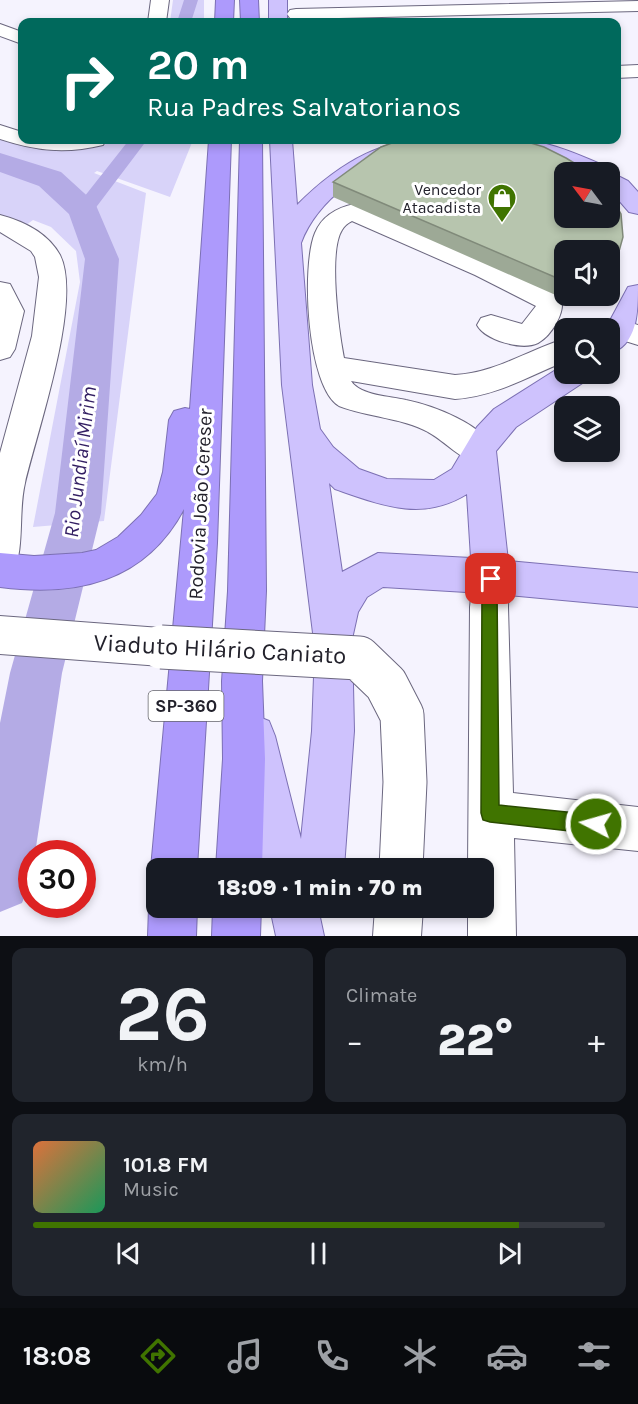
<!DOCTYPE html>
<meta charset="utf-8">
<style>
:root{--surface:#171b24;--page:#20242c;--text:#f1f3f6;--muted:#9ea1a6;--line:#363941;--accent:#407400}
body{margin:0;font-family:Karla,sans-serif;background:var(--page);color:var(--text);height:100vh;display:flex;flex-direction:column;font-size:22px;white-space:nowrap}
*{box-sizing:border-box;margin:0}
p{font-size:20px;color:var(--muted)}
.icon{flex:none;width:33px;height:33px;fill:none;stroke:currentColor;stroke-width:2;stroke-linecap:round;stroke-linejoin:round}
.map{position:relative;height:936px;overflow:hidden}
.side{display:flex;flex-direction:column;gap:12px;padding:12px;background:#0d0f14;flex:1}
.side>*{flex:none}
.top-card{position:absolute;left:18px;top:18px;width:603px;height:126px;border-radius:12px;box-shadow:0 3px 9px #0003;background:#00695c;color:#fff;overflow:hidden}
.needle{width:39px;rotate:302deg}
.fabs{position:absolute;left:554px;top:162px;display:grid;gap:12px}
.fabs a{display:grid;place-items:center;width:66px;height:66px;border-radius:12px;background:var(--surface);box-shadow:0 3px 9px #0003;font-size:30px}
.speed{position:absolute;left:18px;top:840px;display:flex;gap:12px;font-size:30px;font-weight:700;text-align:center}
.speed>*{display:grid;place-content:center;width:78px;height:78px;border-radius:50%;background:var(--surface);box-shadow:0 3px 9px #0003;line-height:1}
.speed .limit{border:9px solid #d22;background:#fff;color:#111}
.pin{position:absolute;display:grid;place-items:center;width:51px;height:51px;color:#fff;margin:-26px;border-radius:12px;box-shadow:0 3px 9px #0006}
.me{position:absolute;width:66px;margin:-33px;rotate:276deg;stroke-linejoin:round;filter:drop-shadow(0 0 4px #0008)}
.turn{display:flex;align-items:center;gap:21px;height:126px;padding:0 30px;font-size:27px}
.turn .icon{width:78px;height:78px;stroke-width:2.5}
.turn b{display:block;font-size:42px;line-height:51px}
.big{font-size:45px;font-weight:800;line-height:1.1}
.side .card{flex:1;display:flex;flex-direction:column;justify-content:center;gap:9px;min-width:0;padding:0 21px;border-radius:12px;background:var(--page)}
.side .dial{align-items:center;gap:0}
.dial b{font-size:78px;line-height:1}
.song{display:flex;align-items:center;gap:18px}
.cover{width:72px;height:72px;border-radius:9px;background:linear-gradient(135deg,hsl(20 70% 55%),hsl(150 70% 35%))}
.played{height:6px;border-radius:3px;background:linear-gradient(90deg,var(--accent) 85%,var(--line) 85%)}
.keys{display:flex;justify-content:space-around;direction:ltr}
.heat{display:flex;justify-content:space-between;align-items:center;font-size:33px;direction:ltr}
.side .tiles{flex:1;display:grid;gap:12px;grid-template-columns:1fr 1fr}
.card:last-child{grid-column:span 2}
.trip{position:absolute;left:146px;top:858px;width:348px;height:60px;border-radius:12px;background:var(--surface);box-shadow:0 3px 9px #0003;font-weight:800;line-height:60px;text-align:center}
.tabs{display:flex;height:96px;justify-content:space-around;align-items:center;background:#090b0e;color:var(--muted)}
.tabs .icon{width:42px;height:42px}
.tabs .selected{color:var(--accent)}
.tabs b{font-size:27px;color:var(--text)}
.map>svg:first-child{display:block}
.green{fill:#d8d3f9}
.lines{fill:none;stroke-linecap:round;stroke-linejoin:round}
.canal{fill:#b4abe5;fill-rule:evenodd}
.river{fill:#b4abe5;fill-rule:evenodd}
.minor-casing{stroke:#6b677f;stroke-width:2}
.major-casing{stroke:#7c70b3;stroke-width:2}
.highway-casing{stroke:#7c70b3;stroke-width:2}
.minor{fill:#fff;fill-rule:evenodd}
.major{fill:#cec2fd;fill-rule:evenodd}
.highway{fill:#ad9afc;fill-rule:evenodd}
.minor-bridge-casing{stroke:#6b677f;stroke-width:45;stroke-linecap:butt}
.minor-bridge{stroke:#fff;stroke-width:43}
.wall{fill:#9da996}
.shaded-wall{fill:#808a7a}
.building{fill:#b7c5ae;stroke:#808a7a;stroke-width:1.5}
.route{fill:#407400;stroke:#2a4b00;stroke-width:1.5}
.labels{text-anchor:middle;stroke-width:6;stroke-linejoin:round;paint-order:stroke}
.far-poi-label{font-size:16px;fill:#22212b;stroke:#fff;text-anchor:end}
.shield{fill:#fff;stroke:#64646b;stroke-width:1.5}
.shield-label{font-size:18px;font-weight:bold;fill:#22212b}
.street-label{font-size:20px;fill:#22212b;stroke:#fff}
.water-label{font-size:21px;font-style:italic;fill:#321e62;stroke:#fff}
.near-street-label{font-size:24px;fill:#22212b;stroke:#fff}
</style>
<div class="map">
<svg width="638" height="936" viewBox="0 0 638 936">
<rect width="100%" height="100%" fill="#f5f3fe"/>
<path class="green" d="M 173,0 L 204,0 L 204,22 L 170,22 Z
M 0,130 L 49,148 L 94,148 L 119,140 L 193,140 L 170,197 L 97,171 L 94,173 L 146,193 L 104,521 L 33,527 L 80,282 L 76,251 L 51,227 L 33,220 L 22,228 L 0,218 Z"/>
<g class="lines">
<path class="canal" d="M 184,0 L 198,0 L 191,22 L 177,22 Z
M 129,140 L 147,140 L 91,214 L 77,214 L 75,210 L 77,206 Z"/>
<path class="river" d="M 0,153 L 61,172 L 95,203 L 119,259 L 101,513 L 62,673 L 35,854 L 32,854 L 31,881 L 22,903 L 0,912 L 0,723 L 10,673 L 55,513 L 85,259 L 69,214 L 39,186 L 0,172 Z"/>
<g class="minor-casing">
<path id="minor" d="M 151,0 L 169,0 L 166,22 L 148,22 Z
M 638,1 L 638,11 L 296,19 L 290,18 L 287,14 L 290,10 L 296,9 Z
M 0,24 L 22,32 L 22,44 L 0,36 Z
M 638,65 L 638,77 L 616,78 L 616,66 Z
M 0,125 L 22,132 L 22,140 L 106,140 L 103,145 C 66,154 36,151 0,139 Z
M 354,204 L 493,263 L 560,295 C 568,310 551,336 538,343 C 522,351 485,340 477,325 L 481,318 L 491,315 L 522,324 L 536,306 L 475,275 L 352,221 C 348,223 344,226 342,230 C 328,252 339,332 344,358 L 455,375 C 495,373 526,351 564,339 L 564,362 C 527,377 496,396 455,399 L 351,381 C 361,396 390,396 406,400 C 435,406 482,424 496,451 L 491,460 C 466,469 449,443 428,432 C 403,418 367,417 339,406 C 307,387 301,266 315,233 C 322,216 336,208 354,204 Z
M 0,215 C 23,221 48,233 60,255 C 83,301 37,431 25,483 C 18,512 25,547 13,574 L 0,578 L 0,453 L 32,336 L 39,277 L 35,257 L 31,251 L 0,232 Z
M 0,282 L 10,284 L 24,311 L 15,349 L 10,357 L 0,360 Z
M 621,320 L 638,325 L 638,345 L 622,340 L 609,344 L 609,328 L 598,328 Z
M 491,562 L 504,567 L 509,579 L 508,607 L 513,793 L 638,807 L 638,851 L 514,838 L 516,936 L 468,936 L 468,908 L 483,908 L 483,868 L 468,868 L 470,607 L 473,579 L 478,567 Z
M 0,616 L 161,628 L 175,634 L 180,647 L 175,660 L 161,666 L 0,654 Z
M 375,908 L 423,908 L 421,936 L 373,936 Z"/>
</g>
<g class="major-casing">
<path id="major" d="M 269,0 L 287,0 L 287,22 L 269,22 Z
M 270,140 L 292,140 L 297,205 C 339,163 387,133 448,140 L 445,145 C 434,147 423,148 413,151 C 368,164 317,199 301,243 L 312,385 L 320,429 L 333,447 L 359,469 L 387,479 L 434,480 L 452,469 L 477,427 L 494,409 L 562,366 L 564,374 L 588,374 L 584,382 L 516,427 L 496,451 L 508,561 L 638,573 L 638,607 L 496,594 L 491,596 L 483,593 L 383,587 L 367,597 L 358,612 L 352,639 L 354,731 L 344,868 L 262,868 L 233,736 L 239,721 L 254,715 L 269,721 L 275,736 L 301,839 L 312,731 L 315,649 L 282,385 ZM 329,483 L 335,489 C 381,505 422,522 467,494 L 471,558 L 378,553 L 342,572 Z
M 491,140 C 534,135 569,150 607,167 L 610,172 L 628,181 L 638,192 L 638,214 L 629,212 L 609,189 L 609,172 L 581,172 L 544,156 L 494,145 Z
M 638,285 C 638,312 638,345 609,354 L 609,328 L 606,328 L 628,287 Z
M 270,908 L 318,908 L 324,936 L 276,936 Z"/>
</g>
<g class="highway-casing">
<path id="highway" d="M 216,0 L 234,0 L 233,22 L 215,22 Z
M 240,0 L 258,0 L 259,22 L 241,22 Z
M 209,140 L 231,140 L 217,543 L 197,868 L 156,868 L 156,880 L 151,868 L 184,509 C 145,582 77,597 0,587 L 0,553 L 34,556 L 82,553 L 96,550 L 118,537 L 141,515 L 157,494 L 163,472 L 169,420 L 174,411 L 185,408 L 190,409 Z
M 240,140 L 262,140 L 266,591 L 262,681 L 265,759 L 262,868 L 216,868 L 223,759 L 222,681 L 228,591 Z
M 156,892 L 156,908 L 197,908 L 196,936 L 148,936 L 149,908 Z
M 213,908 L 261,908 L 260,936 L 212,936 Z"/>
</g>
<use href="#minor" class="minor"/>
<use href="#major" class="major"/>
<use href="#highway" class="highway"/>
<g class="minor-bridge-casing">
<path id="minor-bridge" d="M 161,647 L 359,658 L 386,684 L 402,715 L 405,782 L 401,868"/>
</g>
<use href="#minor-bridge" class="minor-bridge"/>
</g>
<path class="wall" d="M 333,182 L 618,255 L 611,270 L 564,250 L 564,296 L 592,296 L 588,300 L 576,304 L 333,197 Z"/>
<path class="shaded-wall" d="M 618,255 L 611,270 L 609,273 L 609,267 Z
M 579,296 L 592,296 L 588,300 L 576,304 Z"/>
<path class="building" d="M 400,140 L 521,140 L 544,147 L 566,158 L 589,172 L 564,172 L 564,218 L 609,218 L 609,193 L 621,214 L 623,237 L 618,255 L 609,267 L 609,250 L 564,250 L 564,281 L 333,182 L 381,147 Z"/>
<path class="route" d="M 491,572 L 496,574 L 499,579 L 497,588 L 499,805 L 596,815 L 602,818 L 605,824 L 602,831 L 596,834 L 490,822 L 483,820 L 481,813 L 482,588 L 486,574 Z"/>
<defs>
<g id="shop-pin" transform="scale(1.5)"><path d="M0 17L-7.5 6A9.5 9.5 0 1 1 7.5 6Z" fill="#407400" stroke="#fff"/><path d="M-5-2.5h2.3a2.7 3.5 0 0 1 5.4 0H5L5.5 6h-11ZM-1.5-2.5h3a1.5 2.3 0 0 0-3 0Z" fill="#fff"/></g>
</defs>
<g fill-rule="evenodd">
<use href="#shop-pin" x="502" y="198"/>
</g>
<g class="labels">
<g class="far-poi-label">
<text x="481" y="195">Vencedor<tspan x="481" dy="18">Atacadista</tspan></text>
</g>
<rect class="shield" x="148.5" y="691" width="75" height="30" rx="4.5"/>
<g class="shield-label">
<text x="186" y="712">SP-360</text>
</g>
<g class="street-label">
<text transform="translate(200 504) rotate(-87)" y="7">Rodovia João Cereser</text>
</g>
<g class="water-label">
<text transform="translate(80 462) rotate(-83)" y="7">Rio Jundiaí Mirim</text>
</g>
<g class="near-street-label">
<text transform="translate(220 649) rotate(3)" y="8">Viaduto Hilário Caniato</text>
</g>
</g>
</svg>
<div class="fabs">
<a><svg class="needle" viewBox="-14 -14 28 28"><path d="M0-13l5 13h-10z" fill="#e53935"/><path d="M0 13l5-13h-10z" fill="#9ea1a6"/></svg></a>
<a><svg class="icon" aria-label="sound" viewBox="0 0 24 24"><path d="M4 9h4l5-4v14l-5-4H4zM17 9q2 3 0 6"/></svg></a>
<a><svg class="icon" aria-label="search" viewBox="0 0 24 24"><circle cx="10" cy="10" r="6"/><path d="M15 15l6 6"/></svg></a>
<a><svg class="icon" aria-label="layers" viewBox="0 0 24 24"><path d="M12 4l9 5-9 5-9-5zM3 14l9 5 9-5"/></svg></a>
</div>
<div class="speed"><div class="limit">30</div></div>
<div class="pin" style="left:491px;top:579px;background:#d93025"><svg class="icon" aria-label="arrive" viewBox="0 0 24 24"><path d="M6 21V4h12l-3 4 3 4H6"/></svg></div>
<svg class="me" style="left:596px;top:824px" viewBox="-20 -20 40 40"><circle r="17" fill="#407400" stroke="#fff" stroke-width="3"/><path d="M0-11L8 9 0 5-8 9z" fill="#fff"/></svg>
<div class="trip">18:09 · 1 min · 70 m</div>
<div class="top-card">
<div class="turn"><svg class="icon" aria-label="right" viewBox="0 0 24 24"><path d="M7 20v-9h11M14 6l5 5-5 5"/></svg><div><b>20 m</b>Rua Padres Salvatorianos</div></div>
</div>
</div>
<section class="side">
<div class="tiles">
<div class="card dial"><b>26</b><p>km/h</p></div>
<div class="card"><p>Climate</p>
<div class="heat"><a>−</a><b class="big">22°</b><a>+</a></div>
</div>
<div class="card">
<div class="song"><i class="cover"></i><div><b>101.8 FM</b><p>Music</p></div></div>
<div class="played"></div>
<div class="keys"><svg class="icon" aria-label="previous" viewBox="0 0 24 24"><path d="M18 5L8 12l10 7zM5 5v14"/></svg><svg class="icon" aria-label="pause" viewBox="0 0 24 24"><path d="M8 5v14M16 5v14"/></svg><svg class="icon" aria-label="next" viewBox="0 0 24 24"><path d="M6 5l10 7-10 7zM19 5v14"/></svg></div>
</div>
</div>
</section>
<nav class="tabs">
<b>18:08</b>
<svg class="icon selected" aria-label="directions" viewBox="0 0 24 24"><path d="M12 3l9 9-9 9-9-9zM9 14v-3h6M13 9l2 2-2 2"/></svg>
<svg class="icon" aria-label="music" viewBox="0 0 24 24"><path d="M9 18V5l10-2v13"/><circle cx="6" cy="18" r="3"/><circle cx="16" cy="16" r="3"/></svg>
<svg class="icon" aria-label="phone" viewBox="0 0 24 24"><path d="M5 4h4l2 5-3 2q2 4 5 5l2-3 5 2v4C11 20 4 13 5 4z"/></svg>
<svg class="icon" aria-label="climate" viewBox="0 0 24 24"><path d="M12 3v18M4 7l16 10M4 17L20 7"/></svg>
<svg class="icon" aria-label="car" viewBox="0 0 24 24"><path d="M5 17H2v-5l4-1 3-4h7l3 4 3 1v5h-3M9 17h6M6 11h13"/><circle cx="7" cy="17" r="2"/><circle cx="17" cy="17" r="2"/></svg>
<svg class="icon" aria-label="filters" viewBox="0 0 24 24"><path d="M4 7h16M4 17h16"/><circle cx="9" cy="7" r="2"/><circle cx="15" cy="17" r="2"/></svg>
</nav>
